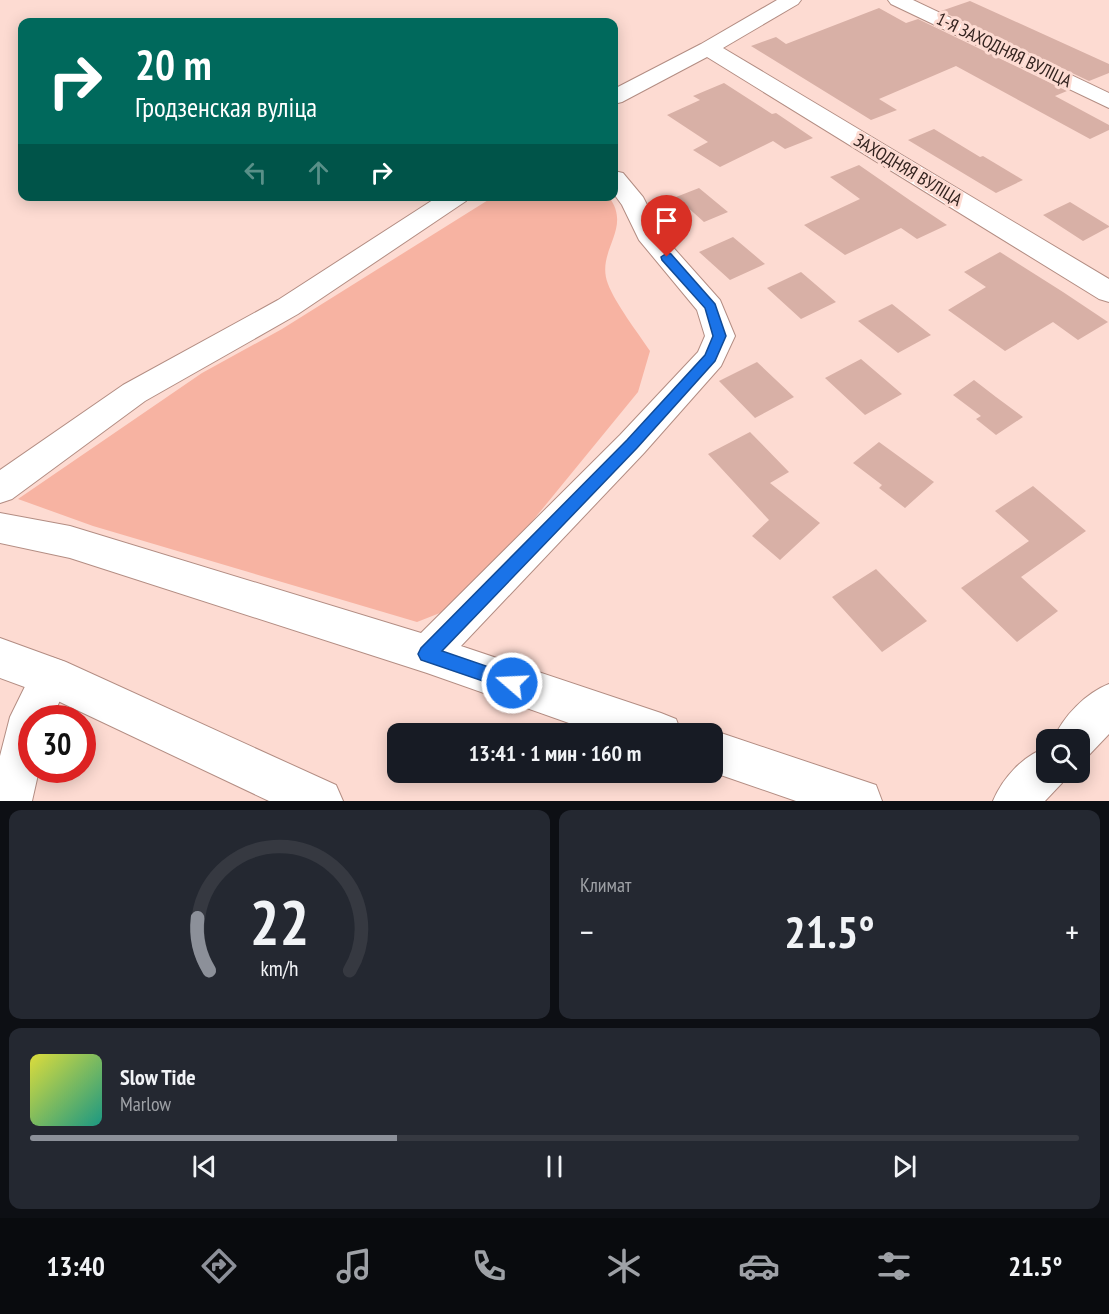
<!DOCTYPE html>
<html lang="ru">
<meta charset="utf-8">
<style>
:root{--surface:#171b24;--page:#242831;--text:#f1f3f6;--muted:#9ea1a6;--line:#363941;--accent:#8c9099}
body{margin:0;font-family:"PT Sans Narrow",sans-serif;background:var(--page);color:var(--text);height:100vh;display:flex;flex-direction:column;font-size:22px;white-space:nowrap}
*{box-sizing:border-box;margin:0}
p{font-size:20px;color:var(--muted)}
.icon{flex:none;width:33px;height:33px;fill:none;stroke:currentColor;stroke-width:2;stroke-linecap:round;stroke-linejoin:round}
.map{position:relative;height:801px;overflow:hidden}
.panel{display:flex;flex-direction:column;gap:9px;padding:9px;background:#0d0f14;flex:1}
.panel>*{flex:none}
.guide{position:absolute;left:18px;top:18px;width:600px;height:183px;border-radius:12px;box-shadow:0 3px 15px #0003;background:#00695c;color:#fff;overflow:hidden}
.controls{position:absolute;left:1036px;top:729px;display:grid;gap:12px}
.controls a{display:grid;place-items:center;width:54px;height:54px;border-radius:12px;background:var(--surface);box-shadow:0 3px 15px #0003;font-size:30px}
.speed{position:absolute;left:18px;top:705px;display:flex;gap:12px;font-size:30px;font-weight:700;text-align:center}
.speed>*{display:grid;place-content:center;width:78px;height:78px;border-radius:50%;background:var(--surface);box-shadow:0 3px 15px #0003;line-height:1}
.speed .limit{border:9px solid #d22;background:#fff;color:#111}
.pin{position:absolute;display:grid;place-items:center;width:51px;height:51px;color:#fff;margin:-62px -26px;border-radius:50% 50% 50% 0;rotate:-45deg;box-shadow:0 0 6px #0007}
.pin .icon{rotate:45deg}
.me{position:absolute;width:66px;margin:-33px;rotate:289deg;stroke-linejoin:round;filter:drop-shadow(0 0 4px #0008)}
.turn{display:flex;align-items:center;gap:21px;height:126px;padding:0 18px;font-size:27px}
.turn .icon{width:78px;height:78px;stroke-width:2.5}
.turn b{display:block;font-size:42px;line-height:51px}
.lanes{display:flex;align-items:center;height:57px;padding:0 18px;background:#0003;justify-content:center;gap:30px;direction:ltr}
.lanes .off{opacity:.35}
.big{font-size:45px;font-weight:600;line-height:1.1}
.panel .card{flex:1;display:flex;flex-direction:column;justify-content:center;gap:9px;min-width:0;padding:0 21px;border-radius:12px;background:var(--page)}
.panel .dial{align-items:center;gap:0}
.dial svg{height:156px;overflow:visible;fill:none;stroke:var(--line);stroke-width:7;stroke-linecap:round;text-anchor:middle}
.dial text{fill:var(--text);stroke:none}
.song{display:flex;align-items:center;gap:18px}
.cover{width:72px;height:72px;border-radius:9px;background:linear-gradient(135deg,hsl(60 70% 55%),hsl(170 70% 35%))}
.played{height:6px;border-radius:3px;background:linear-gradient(90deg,var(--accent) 35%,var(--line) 35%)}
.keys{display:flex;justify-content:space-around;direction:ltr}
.heat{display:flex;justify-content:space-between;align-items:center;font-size:33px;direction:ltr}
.panel .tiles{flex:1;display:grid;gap:9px;grid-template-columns:1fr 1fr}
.card:last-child{grid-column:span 2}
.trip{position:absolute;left:387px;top:723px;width:336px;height:60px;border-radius:12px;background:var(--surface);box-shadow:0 3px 15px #0003;font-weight:600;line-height:60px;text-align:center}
.tab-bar{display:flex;height:96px;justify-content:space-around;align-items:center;background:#090b0e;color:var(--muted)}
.tab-bar .icon{width:42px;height:42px}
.tab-bar .on{color:var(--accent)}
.tab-bar b{font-size:27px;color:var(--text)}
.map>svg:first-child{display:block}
.green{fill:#f7b3a2}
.building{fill:#d8b0a6}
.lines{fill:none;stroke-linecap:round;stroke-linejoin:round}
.minor-casing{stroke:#b38d83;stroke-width:2}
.major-casing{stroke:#b38d83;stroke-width:2}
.minor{fill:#fff;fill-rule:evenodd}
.major{fill:#fff;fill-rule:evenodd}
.route{fill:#1a73e8;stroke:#114b97;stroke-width:1.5}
.labels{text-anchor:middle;stroke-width:6;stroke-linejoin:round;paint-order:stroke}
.far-street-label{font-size:18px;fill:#33231f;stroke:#fddbd2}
</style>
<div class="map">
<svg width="1109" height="801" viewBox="0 0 1109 801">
<rect width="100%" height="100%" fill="#fddbd2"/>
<path class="green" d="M 493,197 L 609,197 C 633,229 595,251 608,284 C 615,303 638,333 650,351 L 638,392 L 512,546 L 445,611 L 417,622 L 93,526 L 18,499 L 202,373 L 282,329 Z"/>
<path class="building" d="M 970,1 L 1109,64 L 1109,73 L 1089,81 L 941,11 Z
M 879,8 L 906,23 L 918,19 L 1067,91 L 1055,96 L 1109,125 L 1109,130 L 1090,139 L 956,66 L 879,99 L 897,110 L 871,120 L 751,46 L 776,37 L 786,44 Z
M 724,83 L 772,114 L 776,113 L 813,138 L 785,149 L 773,141 L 720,167 L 693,150 L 708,142 L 667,115 L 700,100 L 693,96 Z
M 934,129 L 980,157 L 983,156 L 1023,180 L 996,193 L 908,140 Z
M 859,165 L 911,201 L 947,225 L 917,239 L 901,228 L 845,255 L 804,225 L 860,199 L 830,177 Z
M 699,188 L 728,212 L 704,222 L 676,197 Z
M 1070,202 L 1109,226 L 1109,227 L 1083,241 L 1043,215 Z
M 733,237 L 765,264 L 730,280 L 699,252 Z
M 1000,252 L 1063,292 L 1108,322 L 1078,340 L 1053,322 L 1005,351 L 948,310 L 986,287 L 964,272 Z
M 801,272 L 836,302 L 801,319 L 767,288 Z
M 892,304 L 931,335 L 898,353 L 858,321 Z
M 861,359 L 902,394 L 865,415 L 825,378 Z
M 757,362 L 794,397 L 755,418 L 719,381 Z
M 974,380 L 996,397 L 1023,417 L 996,435 L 976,419 L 981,416 L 953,395 Z
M 750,432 L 789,472 L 770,483 L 820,523 L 780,560 L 752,536 L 769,520 L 708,454 Z
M 879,442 L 934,482 L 905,508 L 879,488 L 882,485 L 853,463 Z
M 1033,486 L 1086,531 L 1021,577 L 1058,611 L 1017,642 L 961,588 L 1029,541 L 995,511 Z
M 876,569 L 927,621 L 882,652 L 832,597 Z"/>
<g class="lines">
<g class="minor-casing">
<path id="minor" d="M 777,0 L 801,0 L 798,4 L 723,48 L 1109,279 L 1109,302 L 1099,299 L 707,57 L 622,102 L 614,104 L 614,89 L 701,44 Z
M 888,0 L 913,0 L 1109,93 L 1109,108 L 891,4 Z
M 614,171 L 623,173 L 643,197 L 663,236 L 720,300 L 735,336 L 721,366 L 644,453 L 461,646 L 661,713 L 676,719 L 682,734 L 600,734 L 427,673 L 70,558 L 0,543 L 0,513 L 70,526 L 421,633 L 620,435 L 698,352 L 705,336 L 697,310 L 639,240 L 622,205 L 614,194 Z
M 439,196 L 469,196 L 466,201 L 298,314 L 145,401 L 12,499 L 0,503 L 0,470 L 123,385 L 278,300 Z
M 51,657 L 65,662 L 71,676 L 52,718 L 32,718 L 32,770 L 39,770 L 32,801 L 0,801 L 0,756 L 10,717 L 37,662 Z
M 1109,684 L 1109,734 L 1089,755 L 1080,759 L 1080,740 L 1053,740 C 1063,716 1086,693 1109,684 Z
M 712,730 L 876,785 L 882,801 L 796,801 L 712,772 L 712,734 L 703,734 Z
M 1047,747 L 1047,772 L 1067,772 L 1062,783 L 1045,801 L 993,801 C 1003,777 1023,756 1047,747 Z"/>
</g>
<g class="major-casing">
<path id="major" d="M 0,638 L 66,662 L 336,785 L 343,801 L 269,801 L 41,693 L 0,678 Z"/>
</g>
<use href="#minor" class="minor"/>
<use href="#major" class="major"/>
</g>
<path class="route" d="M 667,253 L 671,254 L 715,304 L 726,336 L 715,361 L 637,448 L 442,651 L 518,677 L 521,683 L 518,689 L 512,691 L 421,660 L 418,654 L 421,648 L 627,440 L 705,355 L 713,336 L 705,308 L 662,260 L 661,257 Z"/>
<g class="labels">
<g class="far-street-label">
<text transform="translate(1004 50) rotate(26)" y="6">1-Я ЗАХОДНЯЯ ВУЛІЦА</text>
<text transform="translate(908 170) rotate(31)" y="6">ЗАХОДНЯЯ ВУЛІЦА</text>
</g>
</g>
</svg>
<div class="controls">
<a><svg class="icon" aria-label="search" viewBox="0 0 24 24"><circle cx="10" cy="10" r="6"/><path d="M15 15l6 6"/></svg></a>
</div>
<div class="speed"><div class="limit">30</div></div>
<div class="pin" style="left:667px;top:257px;background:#d93025"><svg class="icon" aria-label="arrive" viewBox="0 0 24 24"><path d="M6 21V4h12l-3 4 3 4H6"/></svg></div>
<svg class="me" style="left:512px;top:683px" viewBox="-20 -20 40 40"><circle r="17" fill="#1a73e8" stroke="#fff" stroke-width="3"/><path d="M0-11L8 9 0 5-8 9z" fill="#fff"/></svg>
<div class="trip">13:41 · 1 мин · 160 m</div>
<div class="guide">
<div class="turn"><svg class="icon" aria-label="right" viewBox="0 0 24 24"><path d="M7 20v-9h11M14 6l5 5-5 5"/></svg><div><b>20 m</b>Гродзенская вуліца</div></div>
<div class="lanes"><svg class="icon off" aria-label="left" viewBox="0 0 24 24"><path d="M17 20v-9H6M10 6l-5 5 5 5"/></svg><svg class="icon off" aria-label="ahead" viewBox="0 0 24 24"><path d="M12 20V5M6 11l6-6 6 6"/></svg><svg class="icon" aria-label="right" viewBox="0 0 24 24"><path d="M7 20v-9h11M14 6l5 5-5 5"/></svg></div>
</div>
</div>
<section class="panel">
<div class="tiles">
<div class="card dial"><svg viewBox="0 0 100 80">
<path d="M14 69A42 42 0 1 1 86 69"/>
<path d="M14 69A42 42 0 0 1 8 42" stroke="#8c9099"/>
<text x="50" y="56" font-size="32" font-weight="700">22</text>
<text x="50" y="72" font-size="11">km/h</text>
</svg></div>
<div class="card"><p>Климат</p>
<div class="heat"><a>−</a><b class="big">21.5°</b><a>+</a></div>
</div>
<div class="card">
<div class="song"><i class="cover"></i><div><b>Slow Tide</b><p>Marlow</p></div></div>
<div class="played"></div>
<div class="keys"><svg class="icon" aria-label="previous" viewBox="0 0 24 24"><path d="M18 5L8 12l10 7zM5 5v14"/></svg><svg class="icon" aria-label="pause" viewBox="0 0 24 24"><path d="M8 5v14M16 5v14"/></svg><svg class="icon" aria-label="next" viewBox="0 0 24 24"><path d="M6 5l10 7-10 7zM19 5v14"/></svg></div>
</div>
</div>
</section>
<nav class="tab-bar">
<b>13:40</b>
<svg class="icon on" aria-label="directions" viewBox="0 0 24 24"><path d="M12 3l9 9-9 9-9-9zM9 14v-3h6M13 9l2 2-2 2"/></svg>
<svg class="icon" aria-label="music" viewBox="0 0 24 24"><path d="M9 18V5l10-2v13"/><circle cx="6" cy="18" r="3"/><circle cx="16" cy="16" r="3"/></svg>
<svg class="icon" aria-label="phone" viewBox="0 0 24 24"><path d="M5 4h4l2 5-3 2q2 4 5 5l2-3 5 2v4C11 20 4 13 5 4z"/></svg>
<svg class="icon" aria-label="climate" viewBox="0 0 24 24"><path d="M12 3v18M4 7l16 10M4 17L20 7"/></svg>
<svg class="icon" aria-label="car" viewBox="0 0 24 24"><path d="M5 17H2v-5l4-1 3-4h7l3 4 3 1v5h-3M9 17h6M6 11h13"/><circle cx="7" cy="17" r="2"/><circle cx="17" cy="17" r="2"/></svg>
<svg class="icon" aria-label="filters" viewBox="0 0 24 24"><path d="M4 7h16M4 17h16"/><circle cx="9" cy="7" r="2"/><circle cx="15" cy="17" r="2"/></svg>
<b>21.5°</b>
</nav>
